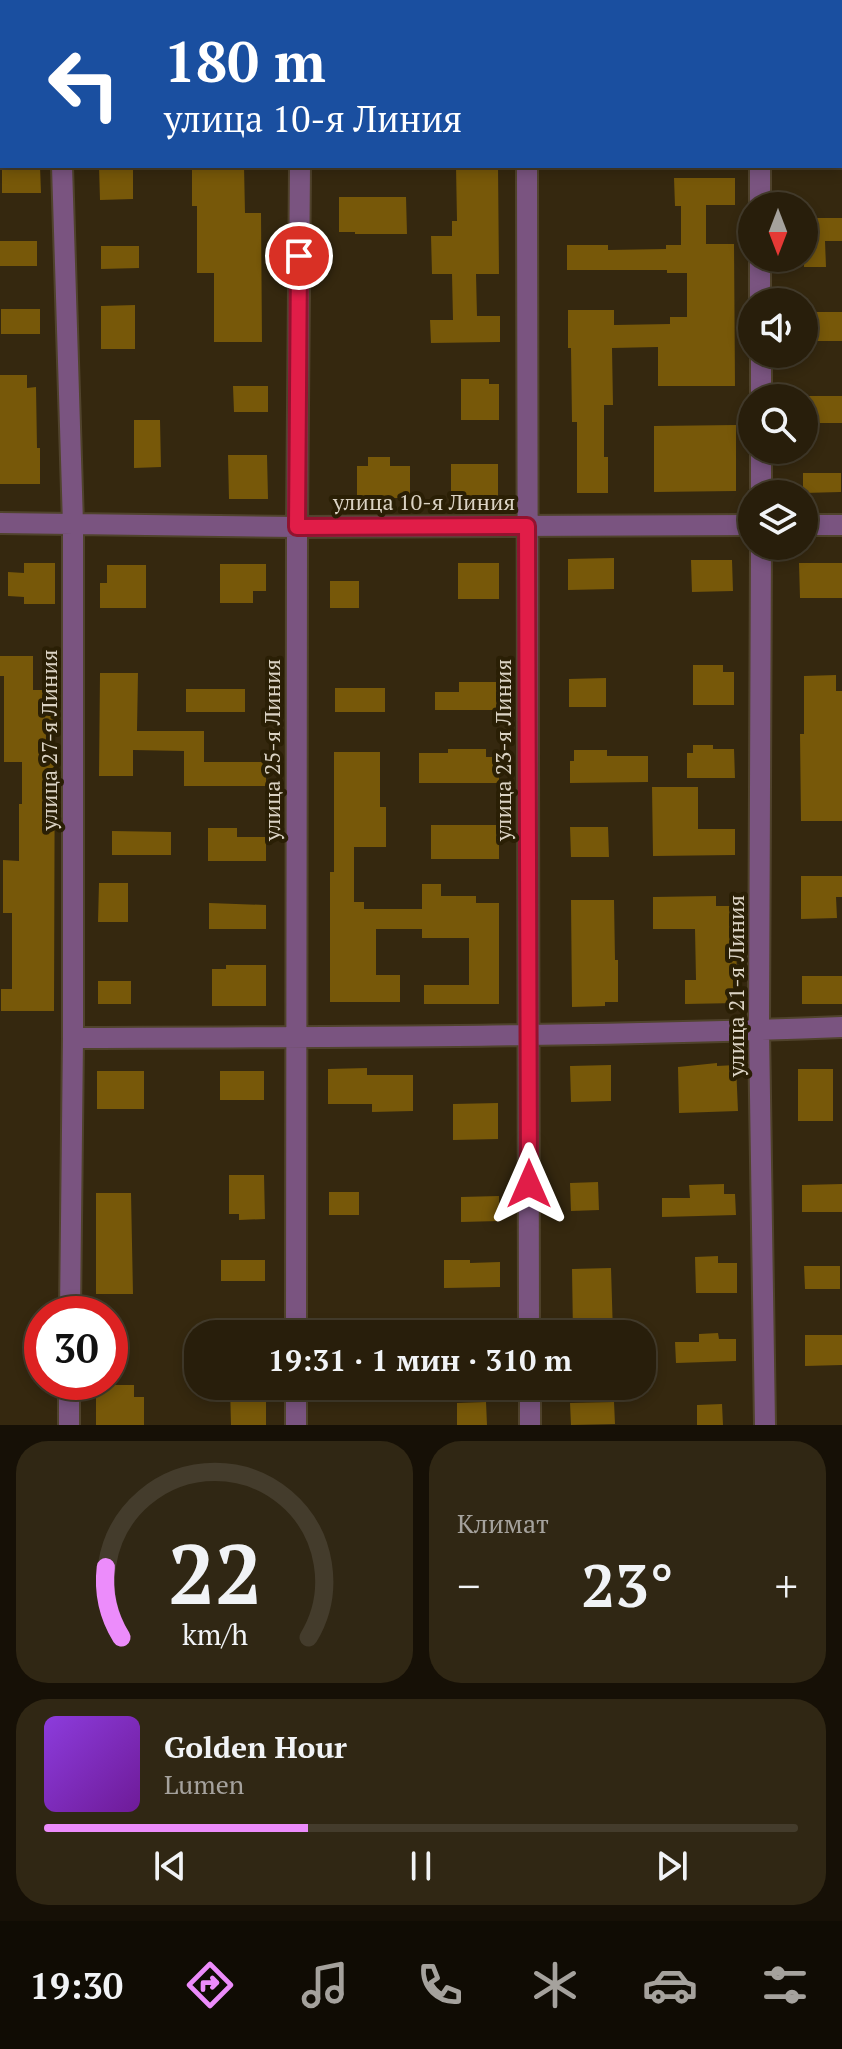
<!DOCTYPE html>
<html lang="ru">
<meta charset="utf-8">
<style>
:root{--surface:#281e0b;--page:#302714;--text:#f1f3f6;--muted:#a5a29d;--line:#443c2c;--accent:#ec8cfb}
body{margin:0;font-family:"PT Serif",serif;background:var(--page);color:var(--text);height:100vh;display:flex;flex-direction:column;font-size:30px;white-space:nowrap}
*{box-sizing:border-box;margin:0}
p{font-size:26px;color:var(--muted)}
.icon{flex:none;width:44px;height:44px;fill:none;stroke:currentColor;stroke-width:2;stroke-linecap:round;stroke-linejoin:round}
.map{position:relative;height:1425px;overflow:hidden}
.sheet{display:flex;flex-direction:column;gap:16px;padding:16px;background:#161006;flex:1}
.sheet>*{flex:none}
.guide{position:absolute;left:0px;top:0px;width:842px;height:168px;box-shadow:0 4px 12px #0003,0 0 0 2px var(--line);background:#1a4fa0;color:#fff;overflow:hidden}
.needle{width:52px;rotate:180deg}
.fabs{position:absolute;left:738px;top:192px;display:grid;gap:16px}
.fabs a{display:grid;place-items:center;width:80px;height:80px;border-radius:50%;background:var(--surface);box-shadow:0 4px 12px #0003,0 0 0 2px var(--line);font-size:40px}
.speed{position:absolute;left:24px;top:1296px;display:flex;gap:16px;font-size:40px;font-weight:700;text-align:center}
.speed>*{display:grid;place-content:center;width:104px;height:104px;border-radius:50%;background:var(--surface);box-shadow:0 4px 12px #0003,0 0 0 2px var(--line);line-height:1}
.speed .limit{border:12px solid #d22;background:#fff;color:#111}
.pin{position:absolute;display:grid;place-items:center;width:68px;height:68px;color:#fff;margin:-34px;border:4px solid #fff;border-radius:50%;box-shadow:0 2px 8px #0007}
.me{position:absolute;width:88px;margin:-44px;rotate:0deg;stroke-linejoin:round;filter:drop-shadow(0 0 6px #0008)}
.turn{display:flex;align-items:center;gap:28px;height:168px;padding:0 32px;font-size:36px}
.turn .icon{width:104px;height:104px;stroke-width:2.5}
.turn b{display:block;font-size:56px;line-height:68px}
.big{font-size:60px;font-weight:600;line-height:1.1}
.sheet .tile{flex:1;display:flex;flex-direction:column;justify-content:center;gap:12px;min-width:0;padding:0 28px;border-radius:32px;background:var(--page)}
.sheet .dial{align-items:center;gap:0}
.dial svg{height:208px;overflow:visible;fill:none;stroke:var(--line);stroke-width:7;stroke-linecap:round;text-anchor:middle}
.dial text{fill:var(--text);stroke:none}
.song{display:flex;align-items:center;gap:24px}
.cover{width:96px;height:96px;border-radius:12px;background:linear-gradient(135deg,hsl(270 70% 55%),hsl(280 70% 35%))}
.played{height:8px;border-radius:4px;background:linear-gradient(90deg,var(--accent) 35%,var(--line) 35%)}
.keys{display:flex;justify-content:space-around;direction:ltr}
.heat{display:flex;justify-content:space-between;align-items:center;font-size:44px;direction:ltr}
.sheet .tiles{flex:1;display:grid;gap:16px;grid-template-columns:1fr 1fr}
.tile:last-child{grid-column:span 2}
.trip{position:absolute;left:184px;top:1320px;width:472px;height:80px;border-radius:32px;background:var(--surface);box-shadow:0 4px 12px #0003,0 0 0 2px var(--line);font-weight:600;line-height:80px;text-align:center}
.tab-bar{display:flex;height:128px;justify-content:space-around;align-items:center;background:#100c04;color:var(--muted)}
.tab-bar .icon{width:56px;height:56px}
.tab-bar .active{color:var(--accent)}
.tab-bar b{font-size:36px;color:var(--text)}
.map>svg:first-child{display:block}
.building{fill:#775809}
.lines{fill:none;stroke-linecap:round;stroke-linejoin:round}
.minor-casing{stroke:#50432c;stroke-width:24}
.minor{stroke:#7a5480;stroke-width:20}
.route-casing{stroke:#92132f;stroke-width:20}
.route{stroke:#e11d48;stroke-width:14}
.labels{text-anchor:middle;stroke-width:8;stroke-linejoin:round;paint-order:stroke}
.street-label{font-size:22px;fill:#dbd3c4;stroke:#2a1f05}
</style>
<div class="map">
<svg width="842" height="1425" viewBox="0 0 842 1425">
<rect width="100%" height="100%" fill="#35280f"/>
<path class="building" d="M 12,166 L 40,166 L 41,193 L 2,193 L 2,168 L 12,168 Z
M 99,166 L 133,166 L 133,199 L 100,200 Z
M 192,166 L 244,166 L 245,213 L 261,213 L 262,342 L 214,342 L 214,273 L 197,273 L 197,206 L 192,206 Z
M 456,166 L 498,166 L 499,274 L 476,274 L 477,316 L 500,316 L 500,342 L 431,343 L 430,320 L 453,320 L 452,274 L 432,274 L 431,236 L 452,236 L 452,221 L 457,221 Z
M 674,178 L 735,178 L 735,205 L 706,205 L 706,244 L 734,244 L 735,386 L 658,386 L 658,347 L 612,348 L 613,405 L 604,405 L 604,457 L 608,457 L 608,493 L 577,493 L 577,422 L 572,422 L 571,348 L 568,348 L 568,310 L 614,310 L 614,325 L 670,324 L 670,317 L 687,317 L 687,273 L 667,273 L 667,270 L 567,270 L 567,245 L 608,245 L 608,250 L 666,249 L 666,245 L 681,245 L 681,206 L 675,206 Z
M 339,197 L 406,197 L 407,234 L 355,234 L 355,232 L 339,232 Z
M 804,218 L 842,218 L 842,241 L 825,241 L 826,267 L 804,267 Z
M 0,241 L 37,241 L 37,266 L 0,266 Z
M 101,246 L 139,246 L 139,268 L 101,269 Z
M 135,305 L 135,349 L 101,349 L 101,306 Z
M 1,309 L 40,309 L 40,334 L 1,334 Z
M 804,312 L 842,312 L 842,341 L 804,341 Z
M 0,375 L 27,375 L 27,388 L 36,387 L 37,448 L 40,448 L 40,484 L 0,484 Z
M 461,379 L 489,379 L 489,384 L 499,384 L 499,420 L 461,420 Z
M 233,386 L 268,386 L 268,412 L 234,412 Z
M 804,396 L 842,396 L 842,423 L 804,423 Z
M 134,420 L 160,420 L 161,467 L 134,468 Z
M 736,425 L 736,491 L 654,492 L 654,426 Z
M 228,455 L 267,455 L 268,499 L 229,499 Z
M 368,457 L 390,457 L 390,466 L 410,466 L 410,498 L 357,498 L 357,466 L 368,466 Z
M 451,464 L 498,464 L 498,496 L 451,497 Z
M 803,473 L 841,473 L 841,492 L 803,493 Z
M 614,558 L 614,589 L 568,590 L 568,559 Z
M 691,560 L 732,560 L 733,591 L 692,592 Z
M 24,563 L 55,563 L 55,604 L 24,604 L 24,597 L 8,596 L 8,572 L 24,573 Z
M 458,563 L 499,563 L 499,599 L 458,599 Z
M 799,563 L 842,563 L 842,598 L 800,598 Z
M 220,564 L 266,564 L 266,591 L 253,591 L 253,603 L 220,603 Z
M 107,565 L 146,565 L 146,608 L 100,608 L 100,583 L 107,583 Z
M 330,581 L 359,581 L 359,608 L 330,608 Z
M 0,656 L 33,656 L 33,690 L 55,690 L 54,1011 L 1,1011 L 1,989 L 12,989 L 12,913 L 3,913 L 3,860 L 19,861 L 19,804 L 22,804 L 22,762 L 4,762 L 4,676 L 0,676 Z
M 693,665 L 723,665 L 723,672 L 734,672 L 734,705 L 693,705 Z
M 100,673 L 138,673 L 137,731 L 204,731 L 204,762 L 266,762 L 266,786 L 184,786 L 184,751 L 133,750 L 133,776 L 99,776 Z
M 836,675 L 836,691 L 842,691 L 842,821 L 801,821 L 800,734 L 804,734 L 804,676 Z
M 606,678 L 606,707 L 569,707 L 569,679 Z
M 459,682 L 499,682 L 499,710 L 435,710 L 435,692 L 459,692 Z
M 335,688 L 385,688 L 385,712 L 335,712 Z
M 186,689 L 245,689 L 245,712 L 186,712 Z
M 693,745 L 713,745 L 713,749 L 734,749 L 735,778 L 687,778 L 687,753 L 693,753 Z
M 448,749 L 486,749 L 486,757 L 499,757 L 499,783 L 419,783 L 419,753 L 448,753 Z
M 574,750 L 607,750 L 607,756 L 648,756 L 648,782 L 570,783 L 570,761 L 574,761 Z
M 334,752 L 380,752 L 380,807 L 386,807 L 386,847 L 354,847 L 354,902 L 364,902 L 364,909 L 422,909 L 422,884 L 441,884 L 441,896 L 476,896 L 476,903 L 499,903 L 499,1004 L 424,1004 L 424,985 L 469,985 L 469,938 L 422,938 L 422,929 L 376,929 L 376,975 L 400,975 L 400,1002 L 330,1002 L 330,872 L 334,872 Z
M 652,787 L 698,787 L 698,829 L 735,829 L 735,855 L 653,856 Z
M 431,825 L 499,825 L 499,859 L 431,859 Z
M 570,827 L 608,827 L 609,857 L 571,857 Z
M 208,828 L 237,828 L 237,837 L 266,837 L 266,861 L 208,861 Z
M 112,831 L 171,832 L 171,855 L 112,855 Z
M 801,876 L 842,876 L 842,897 L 836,897 L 837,918 L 801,919 Z
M 99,883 L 128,883 L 128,922 L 98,922 Z
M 716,896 L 716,906 L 736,906 L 737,1003 L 685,1004 L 685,980 L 696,980 L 695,929 L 653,929 L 653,897 Z
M 571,900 L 614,900 L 615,960 L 618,960 L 618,1002 L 605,1002 L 605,1006 L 572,1007 Z
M 209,903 L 266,905 L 266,929 L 209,929 Z
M 226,965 L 266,965 L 266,1006 L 212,1006 L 212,969 L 226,969 Z
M 802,976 L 842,976 L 842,1004 L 802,1004 Z
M 98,981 L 131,981 L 131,1004 L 98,1004 Z
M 717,1063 L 717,1066 L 736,1065 L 738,1111 L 679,1113 L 678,1067 Z
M 611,1065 L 611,1101 L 571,1102 L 570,1066 Z
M 367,1068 L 367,1075 L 413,1075 L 413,1111 L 372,1112 L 372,1104 L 328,1104 L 328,1069 Z
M 798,1069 L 833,1069 L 833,1121 L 798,1121 Z
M 97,1071 L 144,1071 L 144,1109 L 97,1109 Z
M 220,1071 L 264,1071 L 264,1100 L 220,1100 Z
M 498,1103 L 498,1139 L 453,1140 L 453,1104 Z
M 229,1175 L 264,1175 L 265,1219 L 239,1220 L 239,1214 L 229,1214 Z
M 598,1182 L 599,1210 L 571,1211 L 570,1183 Z
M 724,1184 L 724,1194 L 735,1194 L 736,1215 L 662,1217 L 662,1198 L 690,1198 L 689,1185 Z
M 842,1184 L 842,1212 L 802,1212 L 802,1185 Z
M 329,1192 L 359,1192 L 359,1215 L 329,1215 Z
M 96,1193 L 131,1193 L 133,1294 L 96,1294 Z
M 499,1196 L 499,1221 L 461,1222 L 461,1197 Z
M 718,1256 L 718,1263 L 737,1263 L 737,1293 L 696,1293 L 695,1257 Z
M 221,1260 L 265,1260 L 265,1281 L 221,1281 Z
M 444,1260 L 470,1260 L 470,1263 L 500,1262 L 500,1287 L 444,1288 Z
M 804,1266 L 840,1266 L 840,1289 L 805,1289 Z
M 611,1268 L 613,1334 L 573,1334 L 572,1269 Z
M 718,1333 L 719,1339 L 736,1339 L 736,1361 L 676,1363 L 675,1342 L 699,1342 L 699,1334 Z
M 805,1335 L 842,1335 L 842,1365 L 805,1366 Z
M 96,1382 L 115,1382 L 115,1385 L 134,1385 L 134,1397 L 144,1397 L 144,1425 L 96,1425 Z
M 230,1386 L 266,1386 L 266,1425 L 231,1425 Z
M 486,1402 L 487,1425 L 457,1425 L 457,1403 Z
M 614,1402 L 615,1424 L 571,1425 L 570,1403 Z
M 722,1404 L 723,1425 L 697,1425 L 697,1405 Z"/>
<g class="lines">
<g class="minor-casing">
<path id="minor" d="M 58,0 L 58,2
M 558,0 L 582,2
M 759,0 L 759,2
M 302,2 L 302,0
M 840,19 L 842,19
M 0,21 L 2,21
M 62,166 L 73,524 L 73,1038 L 70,1314
M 527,166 L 529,1334
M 760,166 L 760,206
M 760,258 L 760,302
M 761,354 L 761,398
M 761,450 L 761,494
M 0,523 L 297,527 L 752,525
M 804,525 L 842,525
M 761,546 L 759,1030 L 765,1425
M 73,1038 C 329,1037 586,1037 842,1027
M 296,1334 L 297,527 L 300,166
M 296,1386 L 296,1425
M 530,1386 L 530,1425
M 69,1425 L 69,1382"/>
</g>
<use href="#minor" class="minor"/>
</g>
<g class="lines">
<g class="route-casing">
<path id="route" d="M 299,256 L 297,527 L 527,526 L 529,1184"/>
</g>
<use href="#route" class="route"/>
</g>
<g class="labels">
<g class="street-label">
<text x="424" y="510">улица 10-я Линия</text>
<text transform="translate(49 740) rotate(-90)" y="8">улица 27-я Линия</text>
<text transform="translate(272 750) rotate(-90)" y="8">улица 25-я Линия</text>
<text transform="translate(503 750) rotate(-90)" y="8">улица 23-я Линия</text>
<text transform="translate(736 986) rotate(-90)" y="8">улица 21-я Линия</text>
</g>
</g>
</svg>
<div class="fabs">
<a><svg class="needle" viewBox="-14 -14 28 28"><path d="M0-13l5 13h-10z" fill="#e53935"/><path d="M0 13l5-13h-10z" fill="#a5a29d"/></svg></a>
<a><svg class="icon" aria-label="sound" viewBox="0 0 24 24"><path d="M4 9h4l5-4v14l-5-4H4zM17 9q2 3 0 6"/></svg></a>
<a><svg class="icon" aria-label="search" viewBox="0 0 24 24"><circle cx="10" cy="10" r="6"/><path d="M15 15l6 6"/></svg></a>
<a><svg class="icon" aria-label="layers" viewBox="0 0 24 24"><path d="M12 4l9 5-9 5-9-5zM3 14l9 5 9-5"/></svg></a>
</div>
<div class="speed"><div class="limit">30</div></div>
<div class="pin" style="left:299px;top:256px;background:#d93025"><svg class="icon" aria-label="arrive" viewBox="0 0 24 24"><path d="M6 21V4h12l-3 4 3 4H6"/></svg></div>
<svg class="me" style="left:529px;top:1184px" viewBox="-20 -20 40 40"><path d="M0-17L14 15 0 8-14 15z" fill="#e11d48" stroke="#fff" stroke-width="4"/></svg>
<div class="trip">19:31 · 1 мин · 310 m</div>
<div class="guide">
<div class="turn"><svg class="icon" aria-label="left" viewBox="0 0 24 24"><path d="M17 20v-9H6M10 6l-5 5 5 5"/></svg><div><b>180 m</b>улица 10-я Линия</div></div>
</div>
</div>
<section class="sheet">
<div class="tiles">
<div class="tile dial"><svg viewBox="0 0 100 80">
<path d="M14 69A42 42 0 1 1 86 69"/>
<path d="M14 69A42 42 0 0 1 8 42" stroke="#ec8cfb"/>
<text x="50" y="56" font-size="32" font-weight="700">22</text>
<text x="50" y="72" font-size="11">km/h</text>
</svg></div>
<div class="tile"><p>Климат</p>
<div class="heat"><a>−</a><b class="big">23°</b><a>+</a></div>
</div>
<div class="tile">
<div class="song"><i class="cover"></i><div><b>Golden Hour</b><p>Lumen</p></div></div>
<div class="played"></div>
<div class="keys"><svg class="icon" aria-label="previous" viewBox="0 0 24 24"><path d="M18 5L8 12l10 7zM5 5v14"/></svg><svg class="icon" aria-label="pause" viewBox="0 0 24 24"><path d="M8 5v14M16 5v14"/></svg><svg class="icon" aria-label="next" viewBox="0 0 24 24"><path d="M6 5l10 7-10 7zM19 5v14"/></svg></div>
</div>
</div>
</section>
<nav class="tab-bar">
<b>19:30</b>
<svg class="icon active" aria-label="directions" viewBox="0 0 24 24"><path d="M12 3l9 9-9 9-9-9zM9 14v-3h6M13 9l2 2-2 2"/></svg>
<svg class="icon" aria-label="music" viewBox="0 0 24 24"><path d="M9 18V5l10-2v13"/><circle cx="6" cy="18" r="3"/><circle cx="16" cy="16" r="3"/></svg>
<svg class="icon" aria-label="phone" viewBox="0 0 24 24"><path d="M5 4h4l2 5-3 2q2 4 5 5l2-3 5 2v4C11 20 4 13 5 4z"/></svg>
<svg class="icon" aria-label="climate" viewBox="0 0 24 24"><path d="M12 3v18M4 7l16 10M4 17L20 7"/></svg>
<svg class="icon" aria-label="car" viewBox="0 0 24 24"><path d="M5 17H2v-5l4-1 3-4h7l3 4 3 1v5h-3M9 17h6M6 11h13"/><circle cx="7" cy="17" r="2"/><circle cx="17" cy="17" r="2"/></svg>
<svg class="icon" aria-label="filters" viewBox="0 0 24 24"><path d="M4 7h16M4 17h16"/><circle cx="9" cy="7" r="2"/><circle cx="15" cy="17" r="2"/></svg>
</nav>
